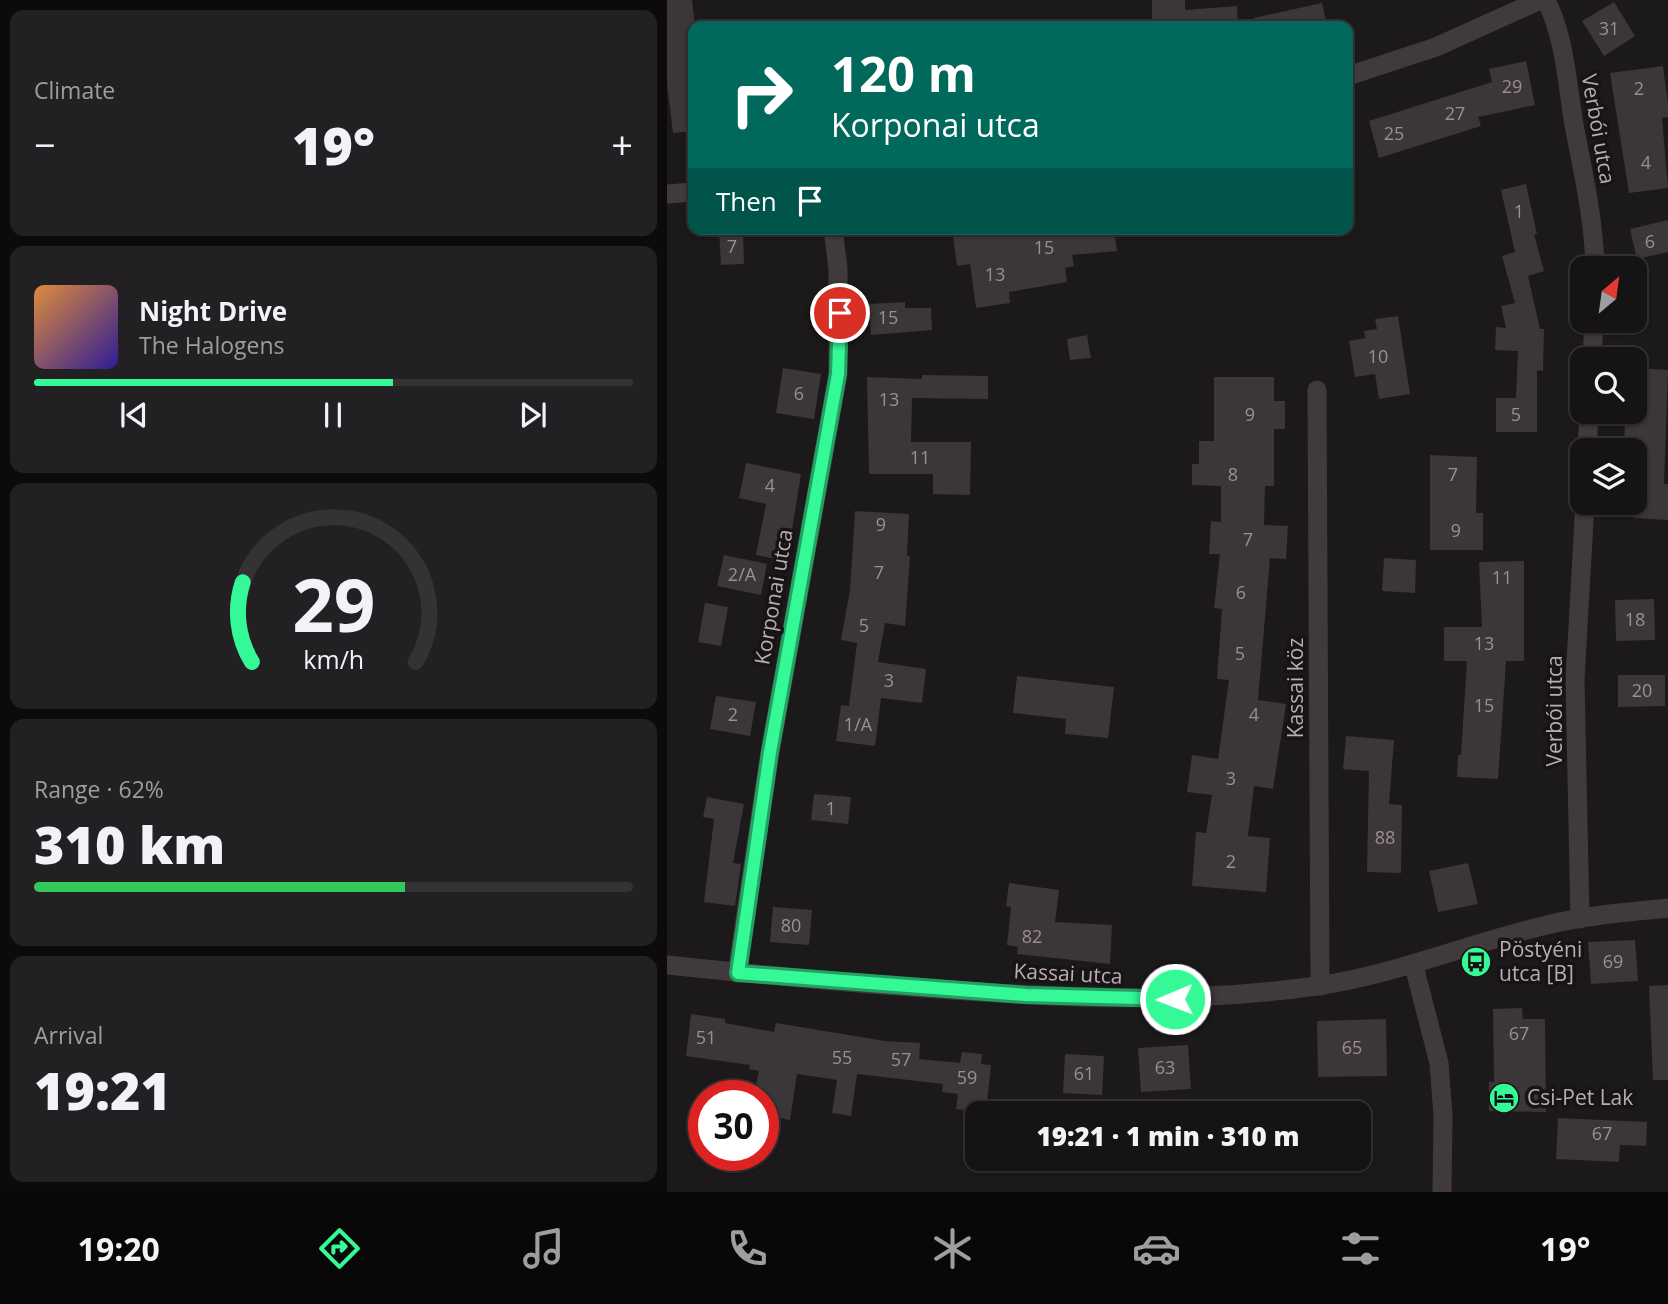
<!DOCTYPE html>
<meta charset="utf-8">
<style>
:root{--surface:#151314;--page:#222022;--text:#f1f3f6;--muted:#9d9ea0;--line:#343234;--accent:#34f996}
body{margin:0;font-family:"Open Sans",sans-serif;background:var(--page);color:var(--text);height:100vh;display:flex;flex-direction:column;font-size:26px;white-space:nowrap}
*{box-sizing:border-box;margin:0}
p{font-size:23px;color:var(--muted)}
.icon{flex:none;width:38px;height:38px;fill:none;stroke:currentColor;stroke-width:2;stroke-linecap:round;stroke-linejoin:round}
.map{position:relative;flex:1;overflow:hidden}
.details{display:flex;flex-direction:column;gap:10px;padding:10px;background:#0c0a0b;width:667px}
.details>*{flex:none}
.banner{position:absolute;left:21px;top:21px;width:665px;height:214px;border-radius:14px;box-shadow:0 2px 5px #0004,0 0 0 2px var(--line);background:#00695c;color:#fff;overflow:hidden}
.needle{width:46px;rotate:29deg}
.buttons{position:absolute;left:903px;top:256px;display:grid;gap:14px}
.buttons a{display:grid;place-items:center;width:77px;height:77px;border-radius:14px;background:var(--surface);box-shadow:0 2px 5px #0004,0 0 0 2px var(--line);font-size:35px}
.speed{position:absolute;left:21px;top:1080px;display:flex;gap:14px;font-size:35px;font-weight:700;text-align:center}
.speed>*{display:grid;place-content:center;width:91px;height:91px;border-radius:50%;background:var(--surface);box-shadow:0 2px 5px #0004,0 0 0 2px var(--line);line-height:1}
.speed .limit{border:10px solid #d22;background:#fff;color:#111}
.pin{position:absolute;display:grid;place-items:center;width:60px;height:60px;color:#fff;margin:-30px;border:4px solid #fff;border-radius:50%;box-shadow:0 2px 7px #0007}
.me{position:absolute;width:77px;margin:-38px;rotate:269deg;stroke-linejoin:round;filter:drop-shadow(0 0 5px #0008)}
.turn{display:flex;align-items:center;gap:24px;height:147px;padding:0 28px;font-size:32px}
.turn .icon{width:91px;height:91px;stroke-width:2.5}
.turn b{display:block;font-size:49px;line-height:60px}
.then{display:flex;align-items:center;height:66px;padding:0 28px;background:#0003;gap:14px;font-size:26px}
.big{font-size:52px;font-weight:800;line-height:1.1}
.details .widget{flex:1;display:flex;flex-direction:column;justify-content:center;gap:10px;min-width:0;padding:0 24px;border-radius:14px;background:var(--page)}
.details .dial{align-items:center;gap:0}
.dial svg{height:182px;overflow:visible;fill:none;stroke:var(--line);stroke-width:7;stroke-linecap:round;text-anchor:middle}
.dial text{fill:var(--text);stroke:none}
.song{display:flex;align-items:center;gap:21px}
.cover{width:84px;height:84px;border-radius:10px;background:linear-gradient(135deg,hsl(30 70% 55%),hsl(250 70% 35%))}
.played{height:7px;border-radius:4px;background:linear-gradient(90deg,var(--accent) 60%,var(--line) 60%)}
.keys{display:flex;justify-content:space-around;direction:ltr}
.heat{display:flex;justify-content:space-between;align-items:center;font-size:38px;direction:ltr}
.charge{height:10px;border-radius:5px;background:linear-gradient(90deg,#34c759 62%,var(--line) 0)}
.trip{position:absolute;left:298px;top:1101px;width:406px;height:70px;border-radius:14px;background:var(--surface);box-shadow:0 2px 5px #0004,0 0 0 2px var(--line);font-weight:800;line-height:70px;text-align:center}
.tab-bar{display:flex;height:112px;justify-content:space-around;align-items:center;background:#080808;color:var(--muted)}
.tab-bar .icon{width:49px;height:49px}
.tab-bar .selected{color:var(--accent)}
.tab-bar b{font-size:32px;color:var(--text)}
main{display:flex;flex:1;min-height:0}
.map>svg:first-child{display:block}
.building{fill:#3b3638}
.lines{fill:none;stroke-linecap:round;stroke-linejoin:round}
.minor{stroke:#413a3c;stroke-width:19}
.route-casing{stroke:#22a262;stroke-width:18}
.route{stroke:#34f996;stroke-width:12}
.labels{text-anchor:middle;stroke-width:7;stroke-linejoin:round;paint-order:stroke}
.number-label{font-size:18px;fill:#9c8e94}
.street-label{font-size:21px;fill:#bcabb3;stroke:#171415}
.poi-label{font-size:21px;fill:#bcabb3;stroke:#171415;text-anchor:start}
</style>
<main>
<section class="details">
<div class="widget"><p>Climate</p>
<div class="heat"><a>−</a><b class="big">19°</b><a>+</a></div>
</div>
<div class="widget">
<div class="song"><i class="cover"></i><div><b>Night Drive</b><p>The Halogens</p></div></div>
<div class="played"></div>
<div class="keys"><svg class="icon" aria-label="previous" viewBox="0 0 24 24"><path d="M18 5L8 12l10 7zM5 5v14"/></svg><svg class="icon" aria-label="pause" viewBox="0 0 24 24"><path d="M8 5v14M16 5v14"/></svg><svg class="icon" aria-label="next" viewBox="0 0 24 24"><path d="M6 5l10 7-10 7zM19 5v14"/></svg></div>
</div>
<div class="widget dial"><svg viewBox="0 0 100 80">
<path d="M14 69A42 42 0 1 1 86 69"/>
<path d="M14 69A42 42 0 0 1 10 34" stroke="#34f996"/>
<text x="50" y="56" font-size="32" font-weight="700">29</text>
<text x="50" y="72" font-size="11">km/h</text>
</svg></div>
<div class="widget"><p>Range · 62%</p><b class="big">310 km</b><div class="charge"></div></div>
<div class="widget"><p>Arrival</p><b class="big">19:21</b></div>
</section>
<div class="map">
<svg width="1002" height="1192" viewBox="0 0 1002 1192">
<rect width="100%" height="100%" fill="#1c191a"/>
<path class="building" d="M 0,0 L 25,0 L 28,26 L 26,131 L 6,133 L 0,84 Z
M 485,0 L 518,0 L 518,10 L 570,6 L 571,26 L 485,26 Z
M 947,2 L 968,36 L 937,56 L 915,21 Z
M 655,3 L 660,26 L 588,26 L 587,18 Z
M 859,61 L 868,105 L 811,117 L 814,126 L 712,158 L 702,121 L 825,82 L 822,69 Z
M 996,66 L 1001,104 L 1001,117 L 995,118 L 1001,188 L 962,193 L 943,73 Z
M 859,184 L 870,234 L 867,234 L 877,271 L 861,276 L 873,329 L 877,329 L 876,371 L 870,370 L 870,432 L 829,432 L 829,398 L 849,398 L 851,351 L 828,350 L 829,327 L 839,328 L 834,306 L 848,303 L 835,256 L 848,252 L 834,190 Z
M 1001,220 L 1001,252 L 970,259 L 963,229 Z
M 52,229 L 76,229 L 77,264 L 54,265 Z
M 285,229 L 314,229 L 315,235 L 352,229 L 447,229 L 450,251 L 405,255 L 407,266 L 398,268 L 400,282 L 342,292 L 343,303 L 309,308 L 303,264 L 290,266 Z
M 238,302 L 238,308 L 264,308 L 265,330 L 204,335 L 202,304 Z
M 731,316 L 743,394 L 712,399 L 708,374 L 688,377 L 682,341 L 698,338 L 697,331 L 710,329 L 708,319 Z
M 420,335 L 424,358 L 403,360 L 400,339 Z
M 116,368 L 154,374 L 147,419 L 109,413 Z
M 968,368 L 1001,370 L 997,484 L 1001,484 L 1001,520 L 967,518 L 969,458 L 968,450 L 957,450 L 958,418 L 968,418 Z
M 255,375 L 321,376 L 321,399 L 245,398 L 244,442 L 304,442 L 303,495 L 266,494 L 266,474 L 202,474 L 200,377 L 255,379 Z
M 547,377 L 607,377 L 607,401 L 618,401 L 618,429 L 607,429 L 607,486 L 598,486 L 597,525 L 621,526 L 619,559 L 603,558 L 591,700 L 619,704 L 606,789 L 587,786 L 581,836 L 603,838 L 599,892 L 525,886 L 529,832 L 539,833 L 545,795 L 520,792 L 525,755 L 551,759 L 562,680 L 550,679 L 555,609 L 547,608 L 553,554 L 542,554 L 544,521 L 554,522 L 554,486 L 525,485 L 525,464 L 532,464 L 532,441 L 547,441 Z
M 763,455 L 810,457 L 809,513 L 816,513 L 816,550 L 763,550 Z
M 79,463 L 134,474 L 120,561 L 89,555 L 99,504 L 72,498 Z
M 188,511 L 242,514 L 240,556 L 243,556 L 238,626 L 218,623 L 211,662 L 259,669 L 255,703 L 214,698 L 208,746 L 169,741 L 174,705 L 182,706 L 190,643 L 174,640 L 183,590 Z
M 57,555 L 100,564 L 94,595 L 50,586 Z
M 717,558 L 749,560 L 748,593 L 715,591 Z
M 857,561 L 857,661 L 839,661 L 831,779 L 790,777 L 791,755 L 794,755 L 800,661 L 777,661 L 777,627 L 815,627 L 812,562 Z
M 987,599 L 988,640 L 949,641 L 948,600 Z
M 38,603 L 61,607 L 54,646 L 31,642 Z
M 951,675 L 998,675 L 998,706 L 951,707 Z
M 350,676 L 447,687 L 441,738 L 398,734 L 399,719 L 346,713 Z
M 49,696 L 89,702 L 83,736 L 43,729 Z
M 679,736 L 727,740 L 722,804 L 735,805 L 734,873 L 700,872 L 702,771 L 676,769 Z
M 147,794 L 184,797 L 181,824 L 144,820 Z
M 40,797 L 77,804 L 66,863 L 74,864 L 68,906 L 37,902 L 47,819 L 36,817 Z
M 801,863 L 811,904 L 771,912 L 762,871 Z
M 342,883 L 392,890 L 388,922 L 445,925 L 443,964 L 350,954 L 351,947 L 340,945 L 344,907 L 339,906 Z
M 106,907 L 145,910 L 142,945 L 103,942 Z
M 968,940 L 971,981 L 924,984 L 921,942 Z
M 1001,985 L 1001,1080 L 986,1080 L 982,986 Z
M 855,1008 L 856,1019 L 878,1019 L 879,1112 L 822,1111 L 822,1082 L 827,1082 L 826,1009 Z
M 24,1014 L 58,1019 L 58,1023 L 107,1032 L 109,1023 L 218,1041 L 253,1043 L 252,1059 L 293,1063 L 295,1052 L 315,1054 L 314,1064 L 324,1065 L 319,1112 L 289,1109 L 291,1094 L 275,1092 L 276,1084 L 190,1074 L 184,1116 L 165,1113 L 170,1080 L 130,1074 L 123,1120 L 96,1115 L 96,1096 L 87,1096 L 92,1071 L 82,1069 L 83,1065 L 19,1056 Z
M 719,1019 L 720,1076 L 651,1077 L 650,1021 Z
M 521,1045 L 524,1089 L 474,1092 L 471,1048 Z
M 398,1054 L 437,1056 L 435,1095 L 396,1093 Z
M 891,1118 L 980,1122 L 979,1146 L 953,1145 L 952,1162 L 889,1159 Z"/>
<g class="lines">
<path class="minor" d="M 879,0 C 898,38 900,83 907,125 C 916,172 927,220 928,268
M 681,76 L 769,47 L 873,0
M 0,194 L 26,192
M 925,359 L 927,320
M 650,390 L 653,986
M 920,450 L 922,411
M 913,919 L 908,680 L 918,502
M 0,965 C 95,975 190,984 285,990 C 408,999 528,1003 650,986 C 731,974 802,943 880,925 C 920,915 961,912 1002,908
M 747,966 L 772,1063 L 776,1116 L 775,1192
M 70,973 L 103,752 L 171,374 L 171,268 L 166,229"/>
</g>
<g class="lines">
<g class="route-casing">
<path id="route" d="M 173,313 L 171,374 L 103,752 L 71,973 L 359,995 L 508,999"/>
</g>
<use href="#route" class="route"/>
</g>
<defs>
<g id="bus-disc" transform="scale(1.575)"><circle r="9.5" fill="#34f996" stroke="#171415"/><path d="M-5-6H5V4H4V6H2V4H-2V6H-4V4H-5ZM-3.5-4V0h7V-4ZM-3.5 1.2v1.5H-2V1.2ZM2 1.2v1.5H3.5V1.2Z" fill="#111"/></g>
<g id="hotel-disc" transform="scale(1.575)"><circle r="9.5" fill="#34f996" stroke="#171415"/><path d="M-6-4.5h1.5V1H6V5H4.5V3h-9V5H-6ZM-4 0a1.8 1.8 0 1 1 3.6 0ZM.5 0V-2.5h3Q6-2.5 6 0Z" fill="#111"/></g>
</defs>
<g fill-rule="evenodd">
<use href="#bus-disc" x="809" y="962"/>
<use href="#hotel-disc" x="837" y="1098"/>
</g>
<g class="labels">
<g class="number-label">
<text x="942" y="35">31</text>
<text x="845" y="93">29</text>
<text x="972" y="95">2</text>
<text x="788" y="120">27</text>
<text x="727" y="140">25</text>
<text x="979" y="169">4</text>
<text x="852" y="218">1</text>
<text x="983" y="248">6</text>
<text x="65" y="253">7</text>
<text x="377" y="254">15</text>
<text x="328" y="281">13</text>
<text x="221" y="324">15</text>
<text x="711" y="363">10</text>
<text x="132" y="400">6</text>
<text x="222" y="406">13</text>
<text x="583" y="421">9</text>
<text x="849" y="421">5</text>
<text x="253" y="464">11</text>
<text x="566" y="481">8</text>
<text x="786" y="481">7</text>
<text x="103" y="492">4</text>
<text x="214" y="531">9</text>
<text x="789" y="537">9</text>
<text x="581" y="546">7</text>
<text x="212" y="579">7</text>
<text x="75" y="581">2/A</text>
<text x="835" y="584">11</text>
<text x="574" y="599">6</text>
<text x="968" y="626">18</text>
<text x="197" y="632">5</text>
<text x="817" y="650">13</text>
<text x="573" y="660">5</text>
<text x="222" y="687">3</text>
<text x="975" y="697">20</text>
<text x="817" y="712">15</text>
<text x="66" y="721">2</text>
<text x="587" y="721">4</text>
<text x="191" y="731">1/A</text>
<text x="564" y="785">3</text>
<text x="164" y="815">1</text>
<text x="718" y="844">88</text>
<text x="564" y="868">2</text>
<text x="124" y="932">80</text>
<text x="365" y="943">82</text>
<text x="946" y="968">69</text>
<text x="852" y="1040">67</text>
<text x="39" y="1044">51</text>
<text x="685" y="1054">65</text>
<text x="175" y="1064">55</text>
<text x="234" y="1066">57</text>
<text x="498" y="1074">63</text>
<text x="417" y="1080">61</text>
<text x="300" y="1084">59</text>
<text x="935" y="1140">67</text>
</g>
<g class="street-label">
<text transform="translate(931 129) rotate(80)" y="7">Verbói utca</text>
<text transform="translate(107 597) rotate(-80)" y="7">Korponai utca</text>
<text transform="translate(629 688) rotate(-90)" y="7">Kassai köz</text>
<text transform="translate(888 711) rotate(-90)" y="7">Verbói utca</text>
<text transform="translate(401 974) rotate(3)" y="7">Kassai utca</text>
</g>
<g class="poi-label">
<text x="832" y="957">Pöstyéni<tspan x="832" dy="24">utca [B]</tspan></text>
<text x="860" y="1105">Csi-Pet Lak</text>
</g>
</g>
</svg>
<div class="buttons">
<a><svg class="needle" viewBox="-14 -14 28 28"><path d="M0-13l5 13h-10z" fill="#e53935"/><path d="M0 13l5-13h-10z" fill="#9d9ea0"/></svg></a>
<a><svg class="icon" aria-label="search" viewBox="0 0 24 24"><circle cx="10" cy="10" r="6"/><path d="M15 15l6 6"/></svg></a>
<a><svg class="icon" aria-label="layers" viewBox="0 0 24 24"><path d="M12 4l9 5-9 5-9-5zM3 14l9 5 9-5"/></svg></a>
</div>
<div class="speed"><div class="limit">30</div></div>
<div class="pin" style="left:173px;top:313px;background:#d93025"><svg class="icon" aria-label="arrive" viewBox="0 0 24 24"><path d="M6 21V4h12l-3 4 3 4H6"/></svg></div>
<svg class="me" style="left:508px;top:999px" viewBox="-20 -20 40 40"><circle r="17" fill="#34f996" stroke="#fff" stroke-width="3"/><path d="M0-11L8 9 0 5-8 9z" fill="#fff"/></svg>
<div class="trip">19:21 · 1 min · 310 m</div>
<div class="banner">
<div class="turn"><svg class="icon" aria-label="right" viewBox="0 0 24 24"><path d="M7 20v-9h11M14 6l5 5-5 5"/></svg><div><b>120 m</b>Korponai utca</div></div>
<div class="then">Then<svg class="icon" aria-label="arrive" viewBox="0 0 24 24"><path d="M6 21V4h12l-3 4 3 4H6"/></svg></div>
</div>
</div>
</main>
<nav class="tab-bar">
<b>19:20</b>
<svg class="icon selected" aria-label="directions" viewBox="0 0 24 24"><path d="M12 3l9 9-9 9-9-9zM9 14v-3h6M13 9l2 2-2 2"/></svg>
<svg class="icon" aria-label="music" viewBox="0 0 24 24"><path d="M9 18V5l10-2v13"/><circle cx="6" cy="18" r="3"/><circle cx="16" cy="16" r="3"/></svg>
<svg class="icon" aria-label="phone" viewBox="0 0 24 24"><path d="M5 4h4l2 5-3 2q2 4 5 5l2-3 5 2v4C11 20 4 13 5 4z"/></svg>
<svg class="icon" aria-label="climate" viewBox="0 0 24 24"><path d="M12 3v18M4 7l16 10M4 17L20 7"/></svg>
<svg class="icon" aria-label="car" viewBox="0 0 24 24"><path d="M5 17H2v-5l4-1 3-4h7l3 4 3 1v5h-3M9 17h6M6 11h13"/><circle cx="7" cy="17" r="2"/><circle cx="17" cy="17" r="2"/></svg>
<svg class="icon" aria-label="filters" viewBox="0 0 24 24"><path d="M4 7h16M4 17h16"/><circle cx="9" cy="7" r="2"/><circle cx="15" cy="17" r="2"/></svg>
<b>19°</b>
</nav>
